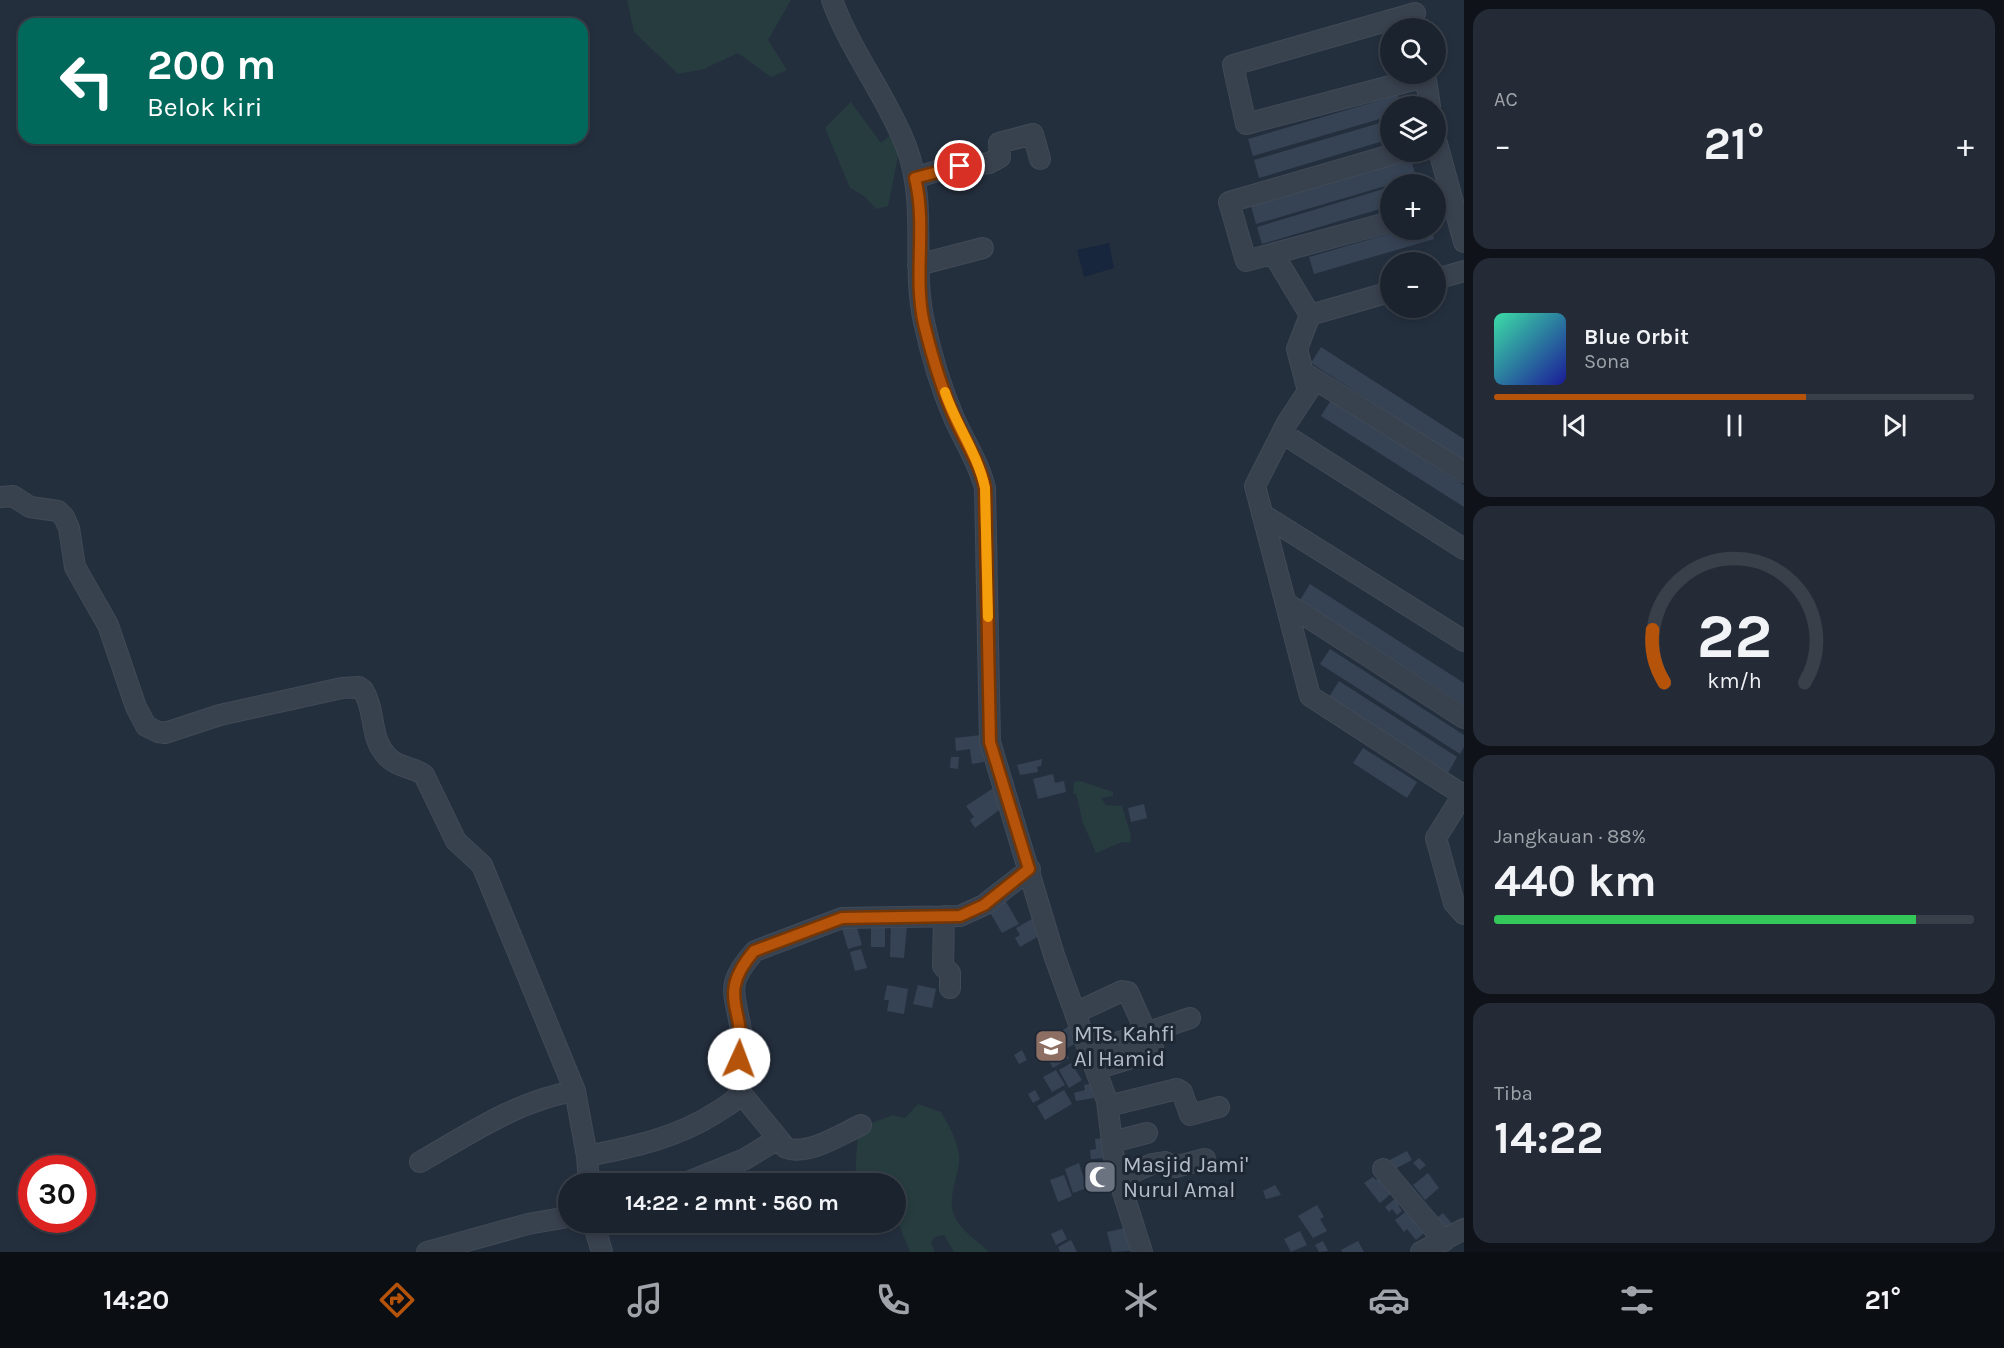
<!DOCTYPE html>
<html lang="id">
<meta charset="utf-8">
<style>
:root{--surface:#1b232e;--page:#242b36;--text:#f1f3f6;--muted:#a0a4aa;--line:#39404a;--accent:#b45309}
body{margin:0;font-family:Karla,sans-serif;background:var(--page);color:var(--text);height:100vh;display:flex;flex-direction:column;font-size:22px;white-space:nowrap}
*{box-sizing:border-box;margin:0}
p{font-size:20px;color:var(--muted)}
.icon{flex:none;width:33px;height:33px;fill:none;stroke:currentColor;stroke-width:2;stroke-linecap:round;stroke-linejoin:round}
.map{position:relative;flex:1;overflow:hidden}
.panel{display:flex;flex-direction:column;gap:9px;padding:9px;background:#0f1319;width:540px}
.panel>*{flex:none}
.hud{position:absolute;left:18px;top:18px;width:570px;height:126px;border-radius:18px;box-shadow:0 3px 9px #0003,0 0 0 2px var(--line);background:#00695c;color:#fff;overflow:hidden}
.buttons{position:absolute;left:1380px;top:18px;display:grid;gap:12px}
.buttons a{display:grid;place-items:center;width:66px;height:66px;border-radius:50%;background:var(--surface);box-shadow:0 3px 9px #0003,0 0 0 2px var(--line);font-size:30px}
.speed{position:absolute;left:18px;top:1155px;display:flex;gap:12px;font-size:30px;font-weight:700;text-align:center}
.speed>*{display:grid;place-content:center;width:78px;height:78px;border-radius:50%;background:var(--surface);box-shadow:0 3px 9px #0003,0 0 0 2px var(--line);line-height:1}
.speed .limit{border:9px solid #d22;background:#fff;color:#111}
.pin{position:absolute;display:grid;place-items:center;width:51px;height:51px;color:#fff;margin:-26px;border:3px solid #fff;border-radius:50%;box-shadow:0 2px 6px #0007}
.me{position:absolute;width:66px;margin:-33px;rotate:2deg;stroke-linejoin:round;filter:drop-shadow(0 0 4px #0008)}
.turn{display:flex;align-items:center;gap:21px;height:126px;padding:0 30px;font-size:27px}
.turn .icon{width:78px;height:78px;stroke-width:2.5}
.turn b{display:block;font-size:42px;line-height:51px}
.big{font-size:45px;font-weight:700;line-height:1.1}
.panel .tile{flex:1;display:flex;flex-direction:column;justify-content:center;gap:9px;min-width:0;padding:0 21px;border-radius:18px;background:var(--page)}
.panel .dial{align-items:center;gap:0}
.dial svg{height:156px;overflow:visible;fill:none;stroke:var(--line);stroke-width:7;stroke-linecap:round;text-anchor:middle}
.dial text{fill:var(--text);stroke:none}
.song{display:flex;align-items:center;gap:18px}
.cover{width:72px;height:72px;border-radius:9px;background:linear-gradient(135deg,hsl(160 70% 55%),hsl(240 70% 35%))}
.played{height:6px;border-radius:3px;background:linear-gradient(90deg,var(--accent) 65%,var(--line) 65%)}
.keys{display:flex;justify-content:space-around;direction:ltr}
.heat{display:flex;justify-content:space-between;align-items:center;font-size:33px;direction:ltr}
.charge{height:9px;border-radius:4px;background:linear-gradient(90deg,#34c759 88%,var(--line) 0)}
.trip{position:absolute;left:558px;top:1173px;width:348px;height:60px;border-radius:30px;background:var(--surface);box-shadow:0 3px 9px #0003,0 0 0 2px var(--line);font-weight:700;line-height:60px;text-align:center}
.tabs{display:flex;height:96px;justify-content:space-around;align-items:center;background:#0b0e12;color:var(--muted)}
.tabs .icon{width:42px;height:42px}
.tabs .selected{color:var(--accent)}
.tabs b{font-size:27px;color:var(--text)}
main{display:flex;flex:1;min-height:0}
.map>svg:first-child{display:block}
.green{fill:#263c3f}
.water{fill:#17263c}
.building{fill:#364354}
.lines{fill:none;stroke-linecap:round;stroke-linejoin:round}
.minor-casing{stroke:#414a57;stroke-width:22}
.minor{stroke:#38414e;stroke-width:20}
.route-casing{stroke:#753606;stroke-width:15}
.route{stroke:#b45309;stroke-width:10}
.slow{stroke:#f59e0b;stroke-width:10}
.labels{text-anchor:middle;stroke-width:6;stroke-linejoin:round;paint-order:stroke}
.poi-label{font-size:22px;fill:#b4bcc9;stroke:#1d2633;text-anchor:start}
</style>
<main>
<div class="map">
<svg width="1464" height="1252" viewBox="0 0 1464 1252">
<rect width="100%" height="100%" fill="#242f3e"/>
<path class="green" d="M 627,0 L 791,0 L 768,40 L 787,70 L 771,77 L 738,53 L 704,69 L 678,74 L 634,32 Z
M 851,102 L 881,143 L 894,132 L 900,146 L 888,206 L 876,209 L 864,196 L 850,188 L 825,128 Z
M 1080,781 L 1113,792 L 1113,796 L 1101,798 L 1106,805 L 1122,806 L 1131,836 L 1130,843 L 1122,842 L 1096,853 L 1083,823 L 1076,794 L 1073,794 L 1074,782 Z
M 918,1104 L 941,1112 C 949,1126 957,1139 959,1155 C 961,1177 944,1198 956,1219 C 963,1232 979,1242 989,1252 L 954,1252 L 944,1235 L 935,1237 L 931,1242 L 935,1252 L 910,1252 L 896,1218 L 896,1184 L 857,1183 L 855,1180 L 858,1128 L 893,1115 L 905,1118 Z"/>
<path class="water" d="M 1109,243 L 1114,268 L 1084,277 L 1077,250 Z"/>
<path class="building" d="M 1398,95 L 1401,106 L 1390,106 L 1390,116 L 1253,156 L 1248,139 Z
M 1390,120 L 1390,139 L 1259,178 L 1254,160 Z
M 1411,160 L 1416,177 L 1256,224 L 1251,206 Z
M 1390,187 L 1390,206 L 1262,244 L 1257,227 Z
M 1402,230 L 1432,230 L 1434,239 L 1314,274 L 1309,257 Z
M 1321,347 L 1464,439 L 1464,461 L 1311,363 Z
M 1331,400 L 1464,485 L 1464,507 L 1321,416 Z
M 1310,584 L 1464,683 L 1464,705 L 1300,600 Z
M 1330,649 L 1464,735 L 1464,747 L 1460,754 L 1320,664 Z
M 1339,681 L 1457,757 L 1448,773 L 1329,697 Z
M 981,735 L 984,762 L 972,764 L 970,749 L 956,751 L 955,738 Z
M 1363,748 L 1417,782 L 1407,798 L 1353,763 Z
M 951,757 L 959,757 L 958,769 L 950,768 Z
M 1042,759 L 1041,766 L 1037,767 L 1038,772 L 1020,775 L 1017,765 Z
M 1053,774 L 1055,783 L 1064,781 L 1066,792 L 1038,799 L 1033,779 Z
M 995,787 L 1007,804 L 975,828 L 970,820 L 974,817 L 966,806 Z
M 1144,804 L 1147,818 L 1131,822 L 1128,808 Z
M 1005,900 L 1019,924 L 1002,933 L 988,909 Z
M 1037,916 L 1046,932 L 1020,947 L 1015,938 L 1020,935 L 1016,928 Z
M 855,921 L 862,945 L 848,949 L 841,925 Z
M 891,921 L 907,925 L 904,958 L 890,957 Z
M 871,926 L 885,926 L 885,947 L 871,947 Z
M 861,949 L 867,968 L 855,971 L 850,952 Z
M 887,985 L 908,989 L 904,1014 L 887,1011 L 889,1000 L 884,1000 Z
M 918,985 L 936,989 L 932,1008 L 913,1004 Z
M 1072,1024 L 1082,1039 L 1066,1049 L 1063,1043 L 1061,1045 L 1069,1058 L 1053,1068 L 1040,1046 Z
M 1022,1050 L 1027,1060 L 1019,1064 L 1014,1055 Z
M 1071,1063 L 1082,1080 L 1069,1088 L 1059,1070 Z
M 1056,1070 L 1065,1085 L 1052,1092 L 1043,1077 Z
M 1090,1084 L 1094,1098 L 1076,1101 L 1074,1093 L 1085,1090 L 1084,1085 Z
M 1035,1090 L 1040,1099 L 1033,1103 L 1028,1094 Z
M 1064,1090 L 1072,1104 L 1045,1120 L 1037,1106 Z
M 1106,1138 L 1108,1158 L 1091,1159 L 1090,1150 L 1096,1149 L 1095,1139 Z
M 1407,1151 L 1412,1160 L 1391,1171 L 1386,1162 Z
M 1419,1158 L 1426,1165 L 1420,1170 L 1413,1163 Z
M 1079,1163 L 1087,1188 L 1073,1193 L 1065,1169 Z
M 1112,1163 L 1115,1188 L 1089,1191 L 1086,1166 Z
M 1428,1173 L 1439,1188 L 1425,1200 L 1413,1185 Z
M 1064,1175 L 1072,1196 L 1058,1202 L 1050,1180 Z
M 1373,1177 L 1376,1180 L 1379,1177 L 1392,1193 L 1380,1203 L 1364,1183 Z
M 1275,1185 L 1281,1195 L 1266,1199 L 1263,1191 Z
M 1397,1197 L 1401,1202 L 1398,1205 L 1402,1211 L 1397,1215 L 1392,1209 L 1389,1212 L 1385,1207 Z
M 1317,1205 L 1324,1217 L 1320,1219 L 1327,1231 L 1313,1238 L 1298,1216 Z
M 1413,1206 L 1430,1228 L 1416,1240 L 1407,1229 L 1404,1232 L 1395,1220 Z
M 1443,1213 L 1454,1226 L 1443,1234 L 1433,1221 Z
M 1125,1228 L 1130,1251 L 1112,1252 L 1107,1232 Z
M 1062,1229 L 1067,1239 L 1056,1245 L 1051,1234 Z
M 1300,1231 L 1307,1245 L 1291,1252 L 1284,1239 Z
M 1071,1240 L 1077,1252 L 1060,1252 L 1058,1247 Z
M 1323,1241 L 1328,1251 L 1319,1252 L 1315,1245 Z
M 1358,1241 L 1364,1252 L 1342,1252 L 1341,1250 Z"/>
<g class="lines">
<g class="minor-casing">
<path id="minor" d="M 832,0 C 851,52 886,95 906,146 C 928,204 911,263 924,322 C 931,354 941,388 954,418 C 964,441 979,463 985,488 L 990,742 L 1054,955 L 1107,1101 L 1115,1167 L 1142,1252
M 1415,13 L 1233,65 L 1246,124 L 1425,77
M 1425,74 L 1430,106
M 1436,140 L 1464,242
M 915,178 L 946,168 L 989,163 L 1000,157 L 999,143 L 1033,134 L 1040,159
M 1390,222 L 1246,261 L 1229,202 L 1401,152
M 1274,255 L 1310,315
M 918,265 L 983,248
M 1436,279 L 1464,271
M 1310,315 L 1297,349 L 1308,391 L 1287,423 L 1255,486 L 1310,696 L 1463,795
M 1310,315 L 1390,292
M 1303,372 L 1464,472
M 1282,433 L 1464,549
M 0,497 L 13,496 L 30,507 L 58,511 L 64,517 L 69,528 L 75,567 L 108,625 L 136,707 L 146,726 L 158,732 L 165,733 L 220,715 L 342,688 L 359,687 L 363,690 C 377,712 368,740 390,759 C 400,768 414,767 424,775 L 456,841 L 482,865 L 575,1091 L 587,1156 L 589,1184
M 1262,514 L 1464,641
M 1286,603 L 1464,718
M 1464,793 L 1436,838 L 1454,903 L 1464,914
M 944,916 L 943,966 L 950,973 L 950,988
M 1075,1013 L 1122,991 L 1128,992 L 1153,1048 L 1151,1052 L 1096,1069
M 1090,1052 L 1190,1018
M 740,1092 L 786,1148 C 808,1156 842,1134 861,1125
M 1108,1106 L 1177,1089 L 1182,1092 L 1190,1115 L 1219,1107
M 1112,1142 L 1147,1133
M 587,1156 C 633,1147 677,1138 717,1112 C 724,1107 734,1103 738,1095 C 741,1091 742,1038 741,1031 C 735,991 724,986 755,951 L 842,918 L 960,916 L 984,905 L 1030,869
M 420,1162 C 469,1134 519,1100 575,1091
M 1383,1169 L 1444,1241
M 1118,1179 L 1152,1164 L 1165,1162 L 1175,1167 L 1205,1159
M 683,1184 L 745,1159 L 778,1139
M 593,1222 L 602,1252
M 427,1252 L 528,1224 L 568,1217
M 1421,1252 L 1464,1229"/>
</g>
<use href="#minor" class="minor"/>
</g>
<g class="lines">
<g class="route-casing">
<path id="route" d="M 739,1059 C 748,1009 714,998 754,951 L 842,918 L 960,916 L 984,905 L 1029,869 L 990,742 L 985,488 C 980,464 966,443 956,421 C 942,391 932,356 924,324 C 913,276 927,226 915,178 L 960,166"/>
</g>
<use href="#route" class="route"/>
<path class="slow" d="M 945,392 C 956,425 978,454 985,488 L 988,617"/>
</g>
<defs>
<g id="school-square" transform="scale(1.725)"><rect x="-9" y="-9" width="18" height="18" rx="4" fill="#8d6e63" stroke="#1d2633"/><path d="M0-5L7-2L0 1L-7-2ZM-4 1L0 2.5L4 1V4Q0 6-4 4Z" fill="#fff"/></g>
<g id="mosque-square" transform="scale(1.725)"><rect x="-9" y="-9" width="18" height="18" rx="4" fill="#6b7280" stroke="#1d2633"/><path d="M3.5-4.9A6 6 0 1 0 3.5 4.9A5 5 0 1 1 3.5-4.9Z" fill="#fff"/></g>
</defs>
<g fill-rule="evenodd">
<use href="#school-square" x="1051" y="1046"/>
<use href="#mosque-square" x="1100" y="1177"/>
</g>
<g class="labels">
<g class="poi-label">
<text x="1074" y="1041">MTs. Kahfi<tspan x="1074" dy="25">Al Hamid</tspan></text>
<text x="1123" y="1172">Masjid Jami'<tspan x="1123" dy="25">Nurul Amal</tspan></text>
</g>
</g>
</svg>
<div class="buttons">
<a><svg class="icon" aria-label="search" viewBox="0 0 24 24"><circle cx="10" cy="10" r="6"/><path d="M15 15l6 6"/></svg></a>
<a><svg class="icon" aria-label="layers" viewBox="0 0 24 24"><path d="M12 4l9 5-9 5-9-5zM3 14l9 5 9-5"/></svg></a>
<a>+</a>
<a>−</a>
</div>
<div class="speed"><div class="limit">30</div></div>
<div class="pin" style="left:960px;top:166px;background:#d93025"><svg class="icon" aria-label="arrive" viewBox="0 0 24 24"><path d="M6 21V4h12l-3 4 3 4H6"/></svg></div>
<svg class="me" style="left:739px;top:1059px" viewBox="-20 -20 40 40"><circle r="19" fill="#fff"/><path d="M0-13L10 11 0 6-10 11z" fill="#b45309"/></svg>
<div class="trip">14:22 · 2 mnt · 560 m</div>
<div class="hud">
<div class="turn"><svg class="icon" aria-label="left" viewBox="0 0 24 24"><path d="M17 20v-9H6M10 6l-5 5 5 5"/></svg><div><b>200 m</b>Belok kiri</div></div>
</div>
</div>
<section class="panel">
<div class="tile"><p>AC</p>
<div class="heat"><a>−</a><b class="big">21°</b><a>+</a></div>
</div>
<div class="tile">
<div class="song"><i class="cover"></i><div><b>Blue Orbit</b><p>Sona</p></div></div>
<div class="played"></div>
<div class="keys"><svg class="icon" aria-label="previous" viewBox="0 0 24 24"><path d="M18 5L8 12l10 7zM5 5v14"/></svg><svg class="icon" aria-label="pause" viewBox="0 0 24 24"><path d="M8 5v14M16 5v14"/></svg><svg class="icon" aria-label="next" viewBox="0 0 24 24"><path d="M6 5l10 7-10 7zM19 5v14"/></svg></div>
</div>
<div class="tile dial"><svg viewBox="0 0 100 80">
<path d="M14 69A42 42 0 1 1 86 69"/>
<path d="M14 69A42 42 0 0 1 8 42" stroke="#b45309"/>
<text x="50" y="56" font-size="32" font-weight="700">22</text>
<text x="50" y="72" font-size="11">km/h</text>
</svg></div>
<div class="tile"><p>Jangkauan · 88%</p><b class="big">440 km</b><div class="charge"></div></div>
<div class="tile"><p>Tiba</p><b class="big">14:22</b></div>
</section>
</main>
<nav class="tabs">
<b>14:20</b>
<svg class="icon selected" aria-label="directions" viewBox="0 0 24 24"><path d="M12 3l9 9-9 9-9-9zM9 14v-3h6M13 9l2 2-2 2"/></svg>
<svg class="icon" aria-label="music" viewBox="0 0 24 24"><path d="M9 18V5l10-2v13"/><circle cx="6" cy="18" r="3"/><circle cx="16" cy="16" r="3"/></svg>
<svg class="icon" aria-label="phone" viewBox="0 0 24 24"><path d="M5 4h4l2 5-3 2q2 4 5 5l2-3 5 2v4C11 20 4 13 5 4z"/></svg>
<svg class="icon" aria-label="climate" viewBox="0 0 24 24"><path d="M12 3v18M4 7l16 10M4 17L20 7"/></svg>
<svg class="icon" aria-label="car" viewBox="0 0 24 24"><path d="M5 17H2v-5l4-1 3-4h7l3 4 3 1v5h-3M9 17h6M6 11h13"/><circle cx="7" cy="17" r="2"/><circle cx="17" cy="17" r="2"/></svg>
<svg class="icon" aria-label="filters" viewBox="0 0 24 24"><path d="M4 7h16M4 17h16"/><circle cx="9" cy="7" r="2"/><circle cx="15" cy="17" r="2"/></svg>
<b>21°</b>
</nav>
